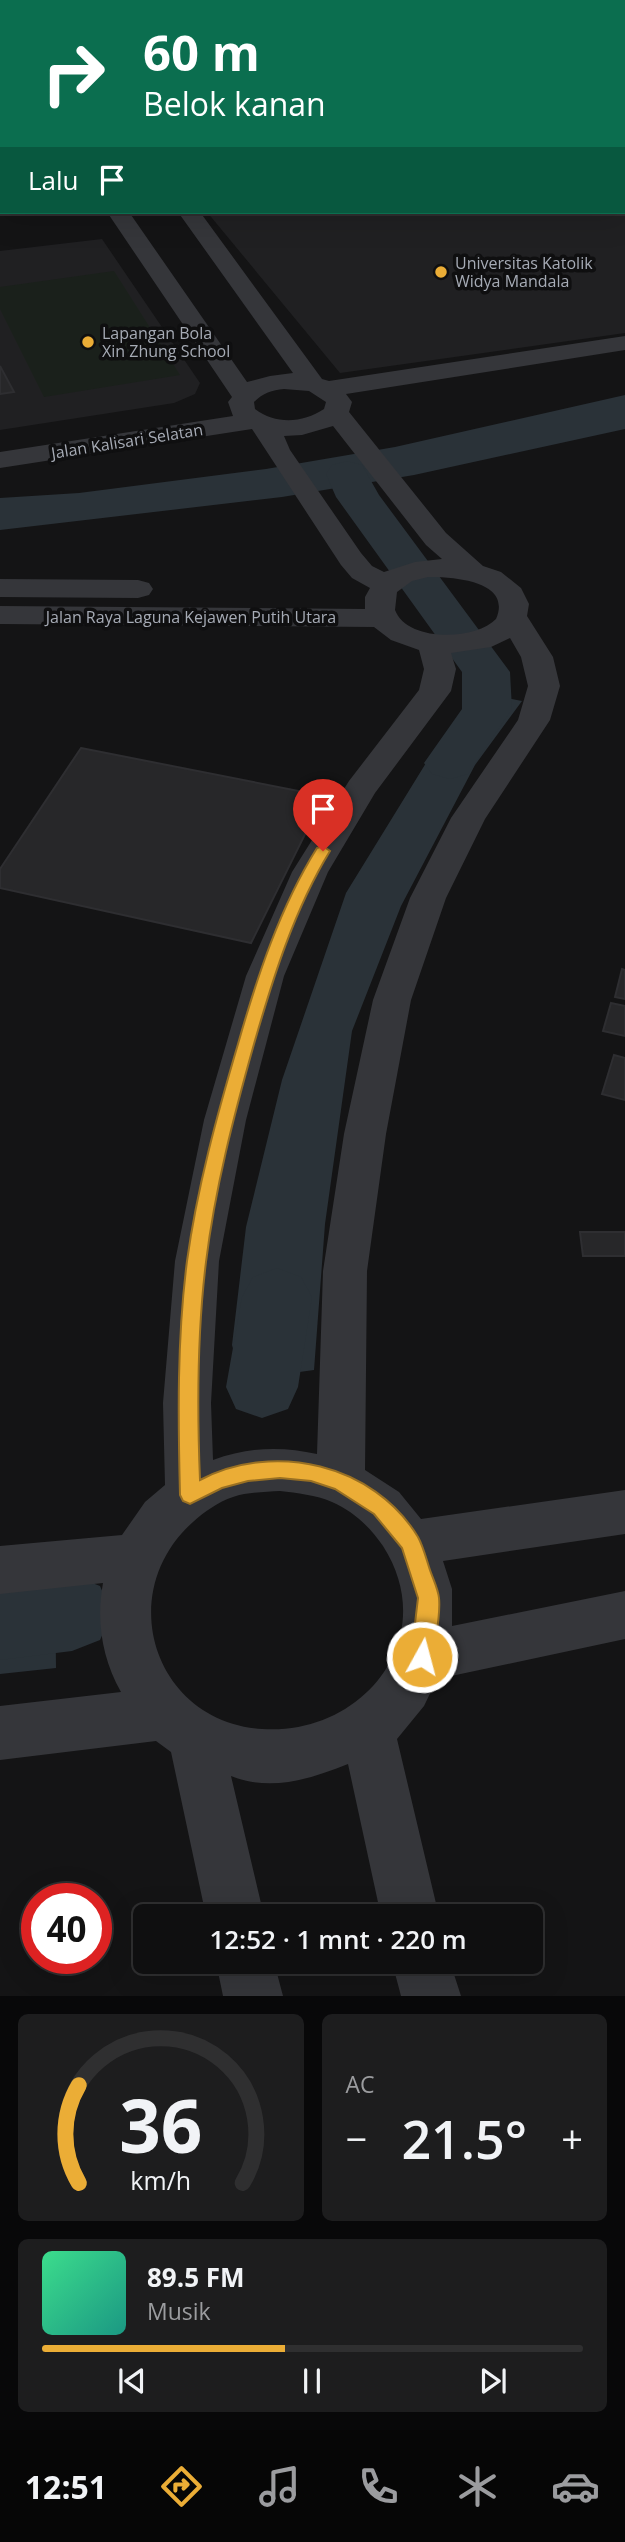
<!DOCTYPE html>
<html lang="id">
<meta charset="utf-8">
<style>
:root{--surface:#0f0f10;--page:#1d1d1e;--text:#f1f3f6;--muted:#9b9c9f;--line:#2f2f30;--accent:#ebad36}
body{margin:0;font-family:"Open Sans",sans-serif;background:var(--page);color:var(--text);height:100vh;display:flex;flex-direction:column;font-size:26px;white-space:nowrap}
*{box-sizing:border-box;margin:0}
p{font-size:23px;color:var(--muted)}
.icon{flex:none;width:38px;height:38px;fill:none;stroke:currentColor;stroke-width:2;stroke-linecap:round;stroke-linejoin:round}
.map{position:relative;height:1996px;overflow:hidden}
.drawer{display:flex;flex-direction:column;gap:18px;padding:18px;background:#080809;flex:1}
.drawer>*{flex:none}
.banner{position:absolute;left:0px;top:0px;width:626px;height:214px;box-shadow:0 7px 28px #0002,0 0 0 2px var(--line);background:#0b6e4f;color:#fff;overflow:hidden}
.speed{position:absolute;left:21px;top:1883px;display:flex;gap:14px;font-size:35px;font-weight:700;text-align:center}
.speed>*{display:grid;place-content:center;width:91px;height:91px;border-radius:50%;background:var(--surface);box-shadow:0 7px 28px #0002,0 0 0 2px var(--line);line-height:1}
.speed .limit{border:10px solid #d22;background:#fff;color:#111}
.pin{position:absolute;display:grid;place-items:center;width:60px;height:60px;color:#fff;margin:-72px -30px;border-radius:50% 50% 50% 0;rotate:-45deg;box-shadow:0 0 7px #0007}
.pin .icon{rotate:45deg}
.me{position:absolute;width:77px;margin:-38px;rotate:7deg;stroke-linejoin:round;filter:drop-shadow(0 0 5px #0008)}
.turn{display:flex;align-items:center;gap:24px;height:147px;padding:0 28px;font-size:32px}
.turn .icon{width:91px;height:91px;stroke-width:2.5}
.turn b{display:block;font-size:49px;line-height:60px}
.then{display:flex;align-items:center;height:66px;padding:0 28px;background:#0003;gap:14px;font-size:26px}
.big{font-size:52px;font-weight:600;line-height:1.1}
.drawer .tile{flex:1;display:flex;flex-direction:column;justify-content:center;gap:10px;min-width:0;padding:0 24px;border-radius:10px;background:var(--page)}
.drawer .dial{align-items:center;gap:0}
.dial svg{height:182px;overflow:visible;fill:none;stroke:var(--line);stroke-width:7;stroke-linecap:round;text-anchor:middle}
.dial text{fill:var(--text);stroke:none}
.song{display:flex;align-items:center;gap:21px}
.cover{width:84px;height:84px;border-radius:10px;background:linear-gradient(135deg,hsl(150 70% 55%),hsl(170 70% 35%))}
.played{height:7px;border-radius:4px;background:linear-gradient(90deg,var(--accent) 45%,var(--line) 45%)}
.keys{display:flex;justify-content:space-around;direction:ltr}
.heat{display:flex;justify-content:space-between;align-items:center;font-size:38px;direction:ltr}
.drawer .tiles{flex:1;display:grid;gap:18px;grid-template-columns:1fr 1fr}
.tile:last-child{grid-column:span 2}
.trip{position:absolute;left:133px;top:1904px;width:410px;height:70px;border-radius:10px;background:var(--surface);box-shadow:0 7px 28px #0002,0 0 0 2px var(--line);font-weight:600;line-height:70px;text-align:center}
.dock{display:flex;height:112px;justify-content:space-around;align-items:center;background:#060606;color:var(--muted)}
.dock .icon{width:49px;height:49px}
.dock .on{color:var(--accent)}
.dock b{font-size:32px;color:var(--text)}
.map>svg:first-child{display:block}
.built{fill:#202022}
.green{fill:#1a201b}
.water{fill:#2a3238}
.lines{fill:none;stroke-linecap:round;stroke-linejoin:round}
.river{fill:#2a3238;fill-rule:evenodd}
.building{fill:#272729;stroke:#2e2e31;stroke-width:2}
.minor{fill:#35363a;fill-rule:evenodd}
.route{fill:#ebad36;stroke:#997023;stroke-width:2}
.poi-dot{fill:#ebad36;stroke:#0f0f10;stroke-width:2.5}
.labels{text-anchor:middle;stroke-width:7;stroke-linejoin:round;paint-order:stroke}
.far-poi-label{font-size:16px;fill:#a6abb5;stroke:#0f0f10;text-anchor:start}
.far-street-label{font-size:16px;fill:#a6abb5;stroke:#0f0f10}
</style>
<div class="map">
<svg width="625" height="1996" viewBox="0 0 625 1996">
<rect width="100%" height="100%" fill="#141415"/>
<path class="built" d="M 625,132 L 625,333 L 340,373 L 207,212 L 625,212 Z
M 102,239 L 200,383 L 195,394 L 174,403 L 0,430 L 0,251 Z"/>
<path class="green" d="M 114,271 L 180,375 L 44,397 L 0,309 L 0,287 Z"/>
<path class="water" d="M 625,395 L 625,429 L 414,475 L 282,497 L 0,530 L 0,498 L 79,493 L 266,469 L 395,447 Z
M 476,692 L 522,701 L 475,765 L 401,906 L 352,1031 L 325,1224 L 314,1370 L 241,1380 L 232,1345 L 246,1227 L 282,1080 L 346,893 L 434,750 Z
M 55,1584 L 56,1668 L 0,1674 L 0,1591 Z"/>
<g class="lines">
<path class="river" d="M 347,461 L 362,465 L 379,495 L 510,672 L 512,709 L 468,774 L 450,779 L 432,774 L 424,763 L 462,709 L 462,672 L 336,497 L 326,474 L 332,465 Z
M 277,1268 L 301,1277 L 312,1297 L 298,1387 L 288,1409 L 262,1418 L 236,1409 L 226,1387 L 242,1297 L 253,1277 Z
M 72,1575 L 100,1586 L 112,1613 L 100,1640 L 72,1651 L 0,1660 L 0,1584 Z"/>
</g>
<path class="building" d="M 0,366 L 14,392 L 0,394 Z
M 81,748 L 324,796 L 251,943 L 0,888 L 0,869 Z
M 622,969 L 625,970 L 625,999 L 615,997 Z
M 611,1003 L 625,1006 L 625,1036 L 603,1031 Z
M 614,1055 L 625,1058 L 625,1100 L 602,1094 Z
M 580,1232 L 625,1232 L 625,1256 L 583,1256 Z"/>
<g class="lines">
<path class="minor" d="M 66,0 L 84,0 L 84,2 L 66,2 Z
M 121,0 L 139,0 L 139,2 L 121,2 Z
M 107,212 L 129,212 L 247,382 L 270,376 L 293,373 L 178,212 L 200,212 L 322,379 L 329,381 L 625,336 L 625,350 L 346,394 L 352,402 L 349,412 L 446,533 L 483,566 L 501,572 L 521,588 L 529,604 L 527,616 L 553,657 L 560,686 L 550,720 L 485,819 L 446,898 L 411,1000 L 386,1134 L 367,1271 L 365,1470 L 399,1492 L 421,1519 L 625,1490 L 625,1534 L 443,1561 L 452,1589 L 452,1626 L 625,1591 L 625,1639 L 437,1679 L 424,1706 L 397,1739 L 439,1916 L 381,1916 L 348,1764 C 310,1779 271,1792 231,1776 L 264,1916 L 206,1916 L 171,1752 L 156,1741 L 0,1760 L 0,1706 L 121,1692 C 102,1658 96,1621 103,1583 L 0,1594 L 0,1546 L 122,1535 L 145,1502 L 165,1485 L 163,1403 L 175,1261 L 204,1120 L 246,976 L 292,872 L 349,781 L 419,690 L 424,669 L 419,650 L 391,640 L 374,627 L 0,624 L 0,606 L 365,609 L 365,597 L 370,588 L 352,578 L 341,565 L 252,429 L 0,468 L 0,452 L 233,416 L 228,402 L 232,397 ZM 284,389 L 309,391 L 326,402 L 324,409 C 303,423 276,425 255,409 L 254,402 C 263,393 272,390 284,389 ZM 333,426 L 426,545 L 442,559 L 415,562 L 384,572 L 372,566 L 361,553 L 290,450 L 284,436 L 302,435 ZM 428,577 C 451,577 513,580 496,619 C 475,641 407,642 395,610 L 397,592 L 412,581 ZM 510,638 L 521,657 L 528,686 L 518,720 L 451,818 L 410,898 L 373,1000 L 344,1134 L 323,1271 L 317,1454 C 282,1446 248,1447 213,1460 L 211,1403 L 219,1261 L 246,1120 L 284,976 L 328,872 L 375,793 L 451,691 L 456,669 L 451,653 L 491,647 ZM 280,1491 C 297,1493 316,1495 332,1502 C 353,1511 370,1527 383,1546 C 442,1638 362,1736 262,1729 C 154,1722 113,1593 193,1522 C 204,1512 218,1502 233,1497 C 247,1492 265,1492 280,1491 Z
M 0,579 L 138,580 L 149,583 L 153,589 L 149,595 L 138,598 L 0,597 Z
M 216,1962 L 274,1962 L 283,1996 L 223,1996 Z
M 392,1962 L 450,1962 L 461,1996 L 401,1996 Z"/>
</g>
<path class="route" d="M 323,846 L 330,851 C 294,910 273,978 254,1044 C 234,1115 215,1188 206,1262 C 197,1334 197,1407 200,1480 C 274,1441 374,1464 418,1537 C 423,1546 426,1558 429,1567 C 432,1577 438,1588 439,1598 C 441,1616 435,1639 433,1657 L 429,1664 L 422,1668 L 414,1664 L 411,1657 L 418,1598 L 402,1548 L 374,1514 L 335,1489 L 311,1481 L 280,1478 L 248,1481 L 222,1488 L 190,1504 L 183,1501 L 180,1495 C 178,1417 177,1338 187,1261 C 197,1188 217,1115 238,1044 C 257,977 280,907 317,848 Z"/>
<g class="poi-dot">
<circle cx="441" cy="272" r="7"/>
<circle cx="88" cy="342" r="7"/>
</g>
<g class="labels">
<g class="far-poi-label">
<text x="455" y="269">Universitas Katolik<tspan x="455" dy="18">Widya Mandala</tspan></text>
<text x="102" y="339">Lapangan Bola<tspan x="102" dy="18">Xin Zhung School</tspan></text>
</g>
<g class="far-street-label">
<text transform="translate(127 441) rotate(-9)" y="6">Jalan Kalisari Selatan</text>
<text x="191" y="623">Jalan Raya Laguna Kejawen Putih Utara</text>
</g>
</g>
</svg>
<div class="speed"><div class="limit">40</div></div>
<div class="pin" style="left:323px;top:851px;background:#d93025"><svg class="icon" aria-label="arrive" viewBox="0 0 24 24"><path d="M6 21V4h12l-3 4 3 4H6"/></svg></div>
<svg class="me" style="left:422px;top:1657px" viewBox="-20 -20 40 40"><circle r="17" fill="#ebad36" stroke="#fff" stroke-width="3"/><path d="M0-11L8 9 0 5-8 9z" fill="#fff"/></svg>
<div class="trip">12:52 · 1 mnt · 220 m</div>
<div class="banner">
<div class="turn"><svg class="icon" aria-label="right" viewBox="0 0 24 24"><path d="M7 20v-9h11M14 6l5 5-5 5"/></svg><div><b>60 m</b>Belok kanan</div></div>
<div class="then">Lalu<svg class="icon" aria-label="arrive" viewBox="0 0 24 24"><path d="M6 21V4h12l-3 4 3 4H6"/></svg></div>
</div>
</div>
<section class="drawer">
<div class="tiles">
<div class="tile dial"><svg viewBox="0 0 100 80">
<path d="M14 69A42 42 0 1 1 86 69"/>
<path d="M14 69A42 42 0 0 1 14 26" stroke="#ebad36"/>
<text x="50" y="56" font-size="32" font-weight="700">36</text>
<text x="50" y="72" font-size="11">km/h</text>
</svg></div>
<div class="tile"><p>AC</p>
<div class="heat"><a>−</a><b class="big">21.5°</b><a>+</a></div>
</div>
<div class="tile">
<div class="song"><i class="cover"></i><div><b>89.5 FM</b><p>Musik</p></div></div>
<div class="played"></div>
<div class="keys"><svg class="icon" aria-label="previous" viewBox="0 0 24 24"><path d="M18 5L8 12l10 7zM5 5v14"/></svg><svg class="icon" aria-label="pause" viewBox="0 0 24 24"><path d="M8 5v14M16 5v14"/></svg><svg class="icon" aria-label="next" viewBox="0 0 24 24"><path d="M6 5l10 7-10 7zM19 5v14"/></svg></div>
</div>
</div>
</section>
<nav class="dock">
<b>12:51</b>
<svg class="icon on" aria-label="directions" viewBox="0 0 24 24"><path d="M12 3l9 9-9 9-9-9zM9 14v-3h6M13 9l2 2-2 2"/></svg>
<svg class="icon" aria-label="music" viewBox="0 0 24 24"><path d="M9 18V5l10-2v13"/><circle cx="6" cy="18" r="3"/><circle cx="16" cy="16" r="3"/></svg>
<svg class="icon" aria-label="phone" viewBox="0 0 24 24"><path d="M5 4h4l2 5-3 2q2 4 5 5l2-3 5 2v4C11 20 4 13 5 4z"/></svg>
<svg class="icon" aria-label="climate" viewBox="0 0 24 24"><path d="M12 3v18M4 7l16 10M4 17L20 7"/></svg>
<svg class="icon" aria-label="car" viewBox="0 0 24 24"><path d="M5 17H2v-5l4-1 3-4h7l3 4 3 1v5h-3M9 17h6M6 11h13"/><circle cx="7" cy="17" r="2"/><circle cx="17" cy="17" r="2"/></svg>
</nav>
